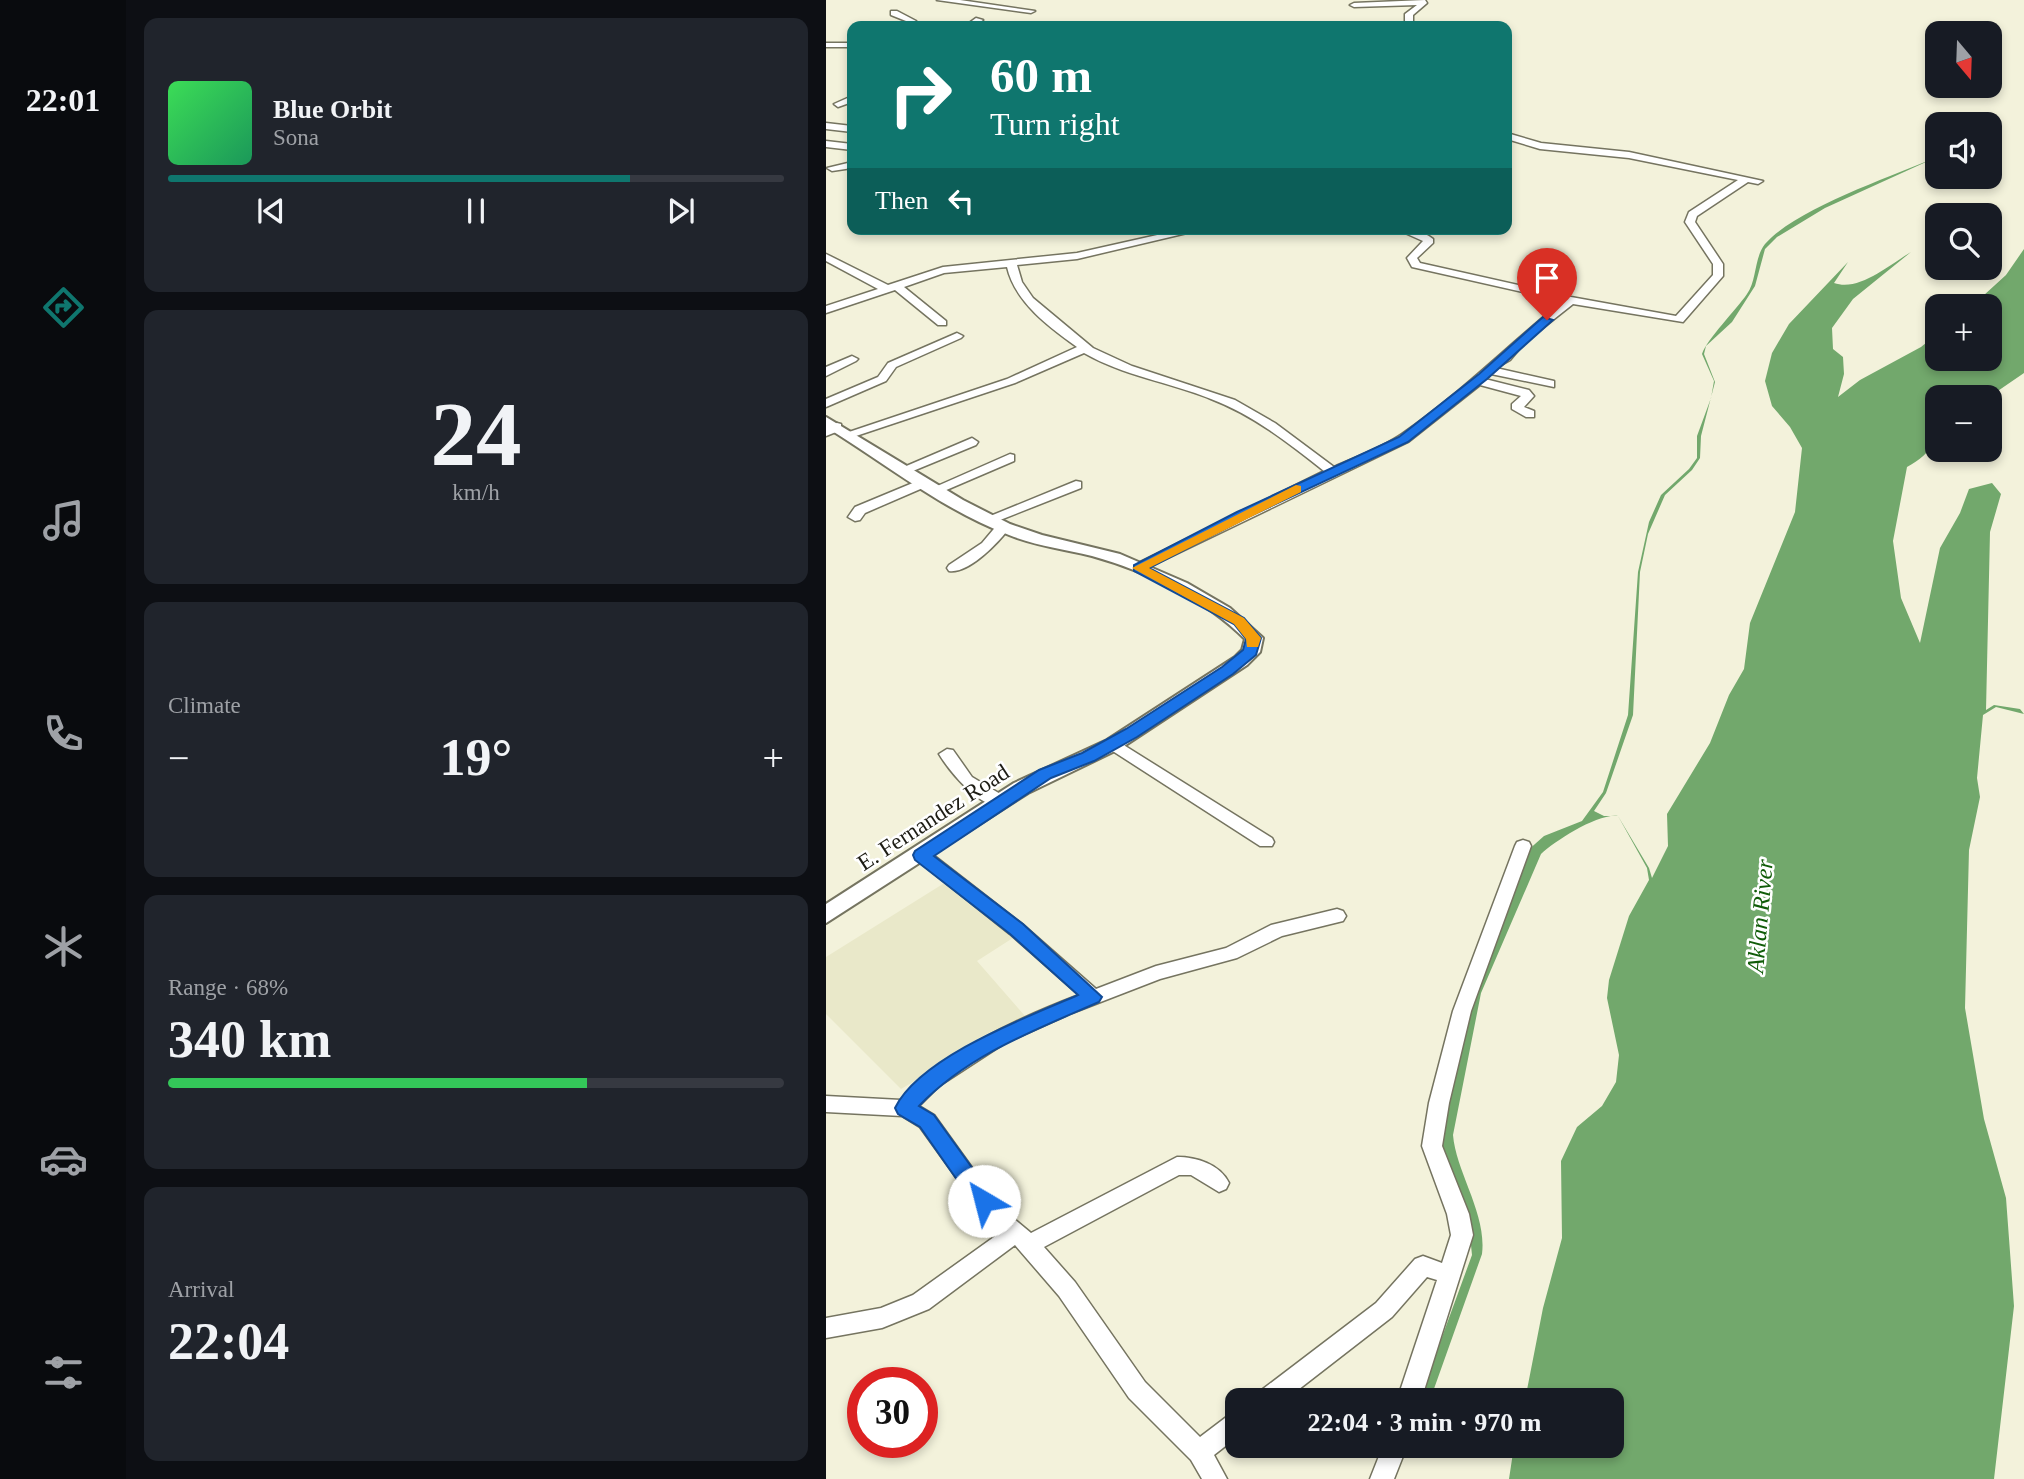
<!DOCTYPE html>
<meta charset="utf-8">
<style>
:root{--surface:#171b24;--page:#20242c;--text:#f1f3f6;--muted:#9ea1a6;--line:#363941;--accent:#0f766e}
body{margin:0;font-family:"Times New Roman",serif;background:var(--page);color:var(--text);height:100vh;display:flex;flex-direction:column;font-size:26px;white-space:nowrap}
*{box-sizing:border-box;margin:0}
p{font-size:23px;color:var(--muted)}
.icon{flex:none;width:38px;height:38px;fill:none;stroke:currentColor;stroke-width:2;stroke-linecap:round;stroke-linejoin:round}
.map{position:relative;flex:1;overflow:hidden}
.panel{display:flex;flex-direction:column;gap:18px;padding:18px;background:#0d0f14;width:700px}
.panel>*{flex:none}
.guide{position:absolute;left:21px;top:21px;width:665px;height:214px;border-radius:14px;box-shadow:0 4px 10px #0003;background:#0f766e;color:#fff;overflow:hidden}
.needle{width:46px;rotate:161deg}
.buttons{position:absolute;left:1099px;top:21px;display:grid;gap:14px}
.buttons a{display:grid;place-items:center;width:77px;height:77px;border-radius:14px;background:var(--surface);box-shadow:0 4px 10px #0003;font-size:35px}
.speed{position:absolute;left:21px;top:1367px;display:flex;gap:14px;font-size:35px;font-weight:700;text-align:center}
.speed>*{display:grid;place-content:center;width:91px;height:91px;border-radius:50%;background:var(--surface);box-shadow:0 4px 10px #0003;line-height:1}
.speed .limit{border:10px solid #d22;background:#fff;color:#111}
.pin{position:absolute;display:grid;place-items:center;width:60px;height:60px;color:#fff;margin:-72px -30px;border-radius:50% 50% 50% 0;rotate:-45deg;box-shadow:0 0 7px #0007}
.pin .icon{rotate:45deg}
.me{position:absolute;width:77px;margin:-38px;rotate:323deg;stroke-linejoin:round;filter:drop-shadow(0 0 5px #0008)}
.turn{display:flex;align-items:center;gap:24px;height:147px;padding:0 28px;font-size:32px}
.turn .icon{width:91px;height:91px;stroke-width:2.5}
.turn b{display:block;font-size:49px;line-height:60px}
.then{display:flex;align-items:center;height:66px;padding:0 28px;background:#0003;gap:14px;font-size:26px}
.big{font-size:52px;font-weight:600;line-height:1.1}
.panel .card{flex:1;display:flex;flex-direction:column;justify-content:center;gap:10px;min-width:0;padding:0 24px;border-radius:14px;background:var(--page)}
.panel .dial{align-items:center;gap:0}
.dial b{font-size:91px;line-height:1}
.song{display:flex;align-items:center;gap:21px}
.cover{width:84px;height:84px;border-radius:10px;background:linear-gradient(135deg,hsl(130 70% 55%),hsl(150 70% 35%))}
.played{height:7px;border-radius:4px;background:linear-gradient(90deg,var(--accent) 75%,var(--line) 75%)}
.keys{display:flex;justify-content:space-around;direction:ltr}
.heat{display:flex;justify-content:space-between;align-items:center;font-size:38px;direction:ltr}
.charge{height:10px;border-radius:5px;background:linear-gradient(90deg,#34c759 68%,var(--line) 0)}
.trip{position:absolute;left:399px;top:1388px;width:399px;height:70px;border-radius:14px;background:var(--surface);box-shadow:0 4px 10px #0003;font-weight:600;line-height:70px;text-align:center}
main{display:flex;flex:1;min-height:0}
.menu{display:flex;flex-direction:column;width:126px;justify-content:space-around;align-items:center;background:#090b0e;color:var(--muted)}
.menu .icon{width:49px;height:49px}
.menu .active{color:var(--accent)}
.menu b{font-size:32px;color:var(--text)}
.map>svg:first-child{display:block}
.built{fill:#e9e8c9}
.water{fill:#72a86c}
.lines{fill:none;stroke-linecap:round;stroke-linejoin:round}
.minor-casing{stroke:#757460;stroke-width:3}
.tertiary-casing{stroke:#757460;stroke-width:4}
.minor{fill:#fff;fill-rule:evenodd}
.tertiary{fill:#fff;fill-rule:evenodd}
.route{fill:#1a73e8;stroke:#114b97;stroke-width:2}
.slow{fill:#f59e0b}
.labels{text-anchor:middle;stroke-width:5;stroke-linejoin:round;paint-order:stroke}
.street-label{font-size:23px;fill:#1d1c14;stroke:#fff}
.water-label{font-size:24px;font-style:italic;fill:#105c08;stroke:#fff}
</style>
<main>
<nav class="menu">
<b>22:01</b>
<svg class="icon active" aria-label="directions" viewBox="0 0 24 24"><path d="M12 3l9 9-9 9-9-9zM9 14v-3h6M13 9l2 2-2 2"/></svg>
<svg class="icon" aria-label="music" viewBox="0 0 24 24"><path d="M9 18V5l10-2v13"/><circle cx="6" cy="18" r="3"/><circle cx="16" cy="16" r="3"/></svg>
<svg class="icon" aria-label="phone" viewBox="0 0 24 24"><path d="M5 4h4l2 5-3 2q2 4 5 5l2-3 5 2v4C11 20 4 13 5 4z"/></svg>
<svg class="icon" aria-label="climate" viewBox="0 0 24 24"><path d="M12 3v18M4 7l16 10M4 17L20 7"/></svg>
<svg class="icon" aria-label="car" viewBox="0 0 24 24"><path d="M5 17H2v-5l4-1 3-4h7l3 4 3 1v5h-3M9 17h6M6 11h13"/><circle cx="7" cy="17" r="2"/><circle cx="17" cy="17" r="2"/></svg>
<svg class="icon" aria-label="filters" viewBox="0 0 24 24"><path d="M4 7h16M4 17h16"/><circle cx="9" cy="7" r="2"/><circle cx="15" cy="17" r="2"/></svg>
</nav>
<section class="panel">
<div class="card">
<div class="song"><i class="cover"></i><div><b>Blue Orbit</b><p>Sona</p></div></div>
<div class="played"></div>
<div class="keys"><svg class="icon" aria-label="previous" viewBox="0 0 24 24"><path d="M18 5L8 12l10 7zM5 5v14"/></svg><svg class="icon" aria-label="pause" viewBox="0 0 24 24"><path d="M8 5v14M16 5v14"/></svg><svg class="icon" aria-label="next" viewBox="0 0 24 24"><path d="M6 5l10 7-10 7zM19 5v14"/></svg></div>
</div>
<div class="card dial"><b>24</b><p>km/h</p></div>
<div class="card"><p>Climate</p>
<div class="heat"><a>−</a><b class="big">19°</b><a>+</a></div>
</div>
<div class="card"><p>Range · 68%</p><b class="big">340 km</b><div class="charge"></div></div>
<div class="card"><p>Arrival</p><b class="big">22:04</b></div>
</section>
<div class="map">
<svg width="1198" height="1479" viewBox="0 0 1198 1479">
<rect width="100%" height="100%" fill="#f3f2db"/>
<path class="built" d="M 120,882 L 190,936 L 151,961 L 199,1016 L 75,1089 L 0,1014 L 0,957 Z"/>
<path class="water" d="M 1111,157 L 999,208 L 951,237 L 939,249 L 929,286 L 906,322 L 880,346 L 878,354 L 889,382 L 875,436 L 874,458 L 866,470 L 839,495 L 822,534 L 814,572 L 807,715 L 780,793 L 768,811 L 778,816 L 792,816 L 823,868 L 826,878 L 842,846 L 841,814 L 884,743 L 903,695 L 918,669 L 924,623 L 969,512 L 976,448 L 964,427 L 946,406 L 939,381 L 946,353 L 963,324 L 1022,262 L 1008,283 C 1033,292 1063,265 1085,252 L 1027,299 L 1006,328 L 1007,349 L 1017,357 L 1018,374 L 1012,397 L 1034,380 L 1095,347 L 1111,334 L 1111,359 L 1164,359 L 1164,306 L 1146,306 L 1180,275 L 1198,249 L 1198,373 L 1163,397 L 1111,397 C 1111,434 1116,447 1081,467 L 1067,541 L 1075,598 L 1094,643 L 1114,548 L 1134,513 L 1143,489 L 1166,483 L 1175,494 L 1164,532 L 1160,710 L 1168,705 L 1194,709 L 1198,714 L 1170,707 L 1157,715 L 1151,778 L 1154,797 L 1143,850 L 1139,1008 L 1158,1119 L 1180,1198 L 1188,1306 L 1168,1479 L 683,1479 L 688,1446 L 786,1446 L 786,1400 L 699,1400 L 717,1308 L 736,1238 L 735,1161 L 751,1127 L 776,1106 L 790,1082 L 793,1055 L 781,998 L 783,980 L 803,916 L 823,880 L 821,868 L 792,816 C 772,813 729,841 715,854 L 655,993 L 627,1135 C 630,1172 661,1214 656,1254 L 604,1400 L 593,1400 L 646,1255 L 643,1226 L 614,1151 L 613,1123 L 646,993 L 700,852 L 718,836 L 756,821 L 777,792 L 802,715 L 812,572 L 823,522 L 835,495 L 863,469 L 871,458 L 871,436 L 885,398 L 888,381 L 876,354 C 881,339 910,310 921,294 C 931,280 928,258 939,244 C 969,209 1067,176 1111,157 Z"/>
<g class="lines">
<g class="minor-casing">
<path id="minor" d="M 111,0 L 134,0 L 209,11 L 205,13 Z
M 599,0 L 601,3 L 587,15 L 587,26 L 579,26 L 579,14 L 591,5 L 528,7 L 524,5 L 528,3 Z
M 65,11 L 71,11 L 90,21 L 82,26 L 72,26 L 80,21 L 65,15 Z
M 150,18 L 157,20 L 148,26 L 139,26 Z
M 0,43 L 26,43 L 26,47 L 0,47 Z
M 26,96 L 26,102 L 12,107 L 8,104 Z
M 0,123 L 26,126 L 26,132 L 0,129 Z
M 681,133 L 715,143 L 803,152 L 937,181 L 932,184 L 922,182 L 871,216 L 869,222 L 897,264 L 897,276 L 857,322 L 747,304 L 699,342 L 684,360 L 670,368 L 728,381 L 728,387 L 665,374 L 659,379 L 703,390 L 708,396 L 698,407 L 708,411 L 708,417 L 700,417 L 686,409 L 686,404 L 695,396 L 654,385 L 582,442 L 313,572 L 306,568 L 308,565 L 498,471 C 463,443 427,415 385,399 C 343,382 298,376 258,353 L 189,383 L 27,437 L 23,438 L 17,434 L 181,379 L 251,347 C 223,327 189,302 181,267 L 118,273 L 78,287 L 120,321 L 120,325 L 112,325 L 69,290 L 0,313 L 0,306 L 52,289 L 0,261 L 0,254 L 62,285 L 117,267 L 251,253 L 358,229 L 378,229 L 251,259 L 191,265 L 196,282 L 207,298 L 267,348 L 306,366 L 409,400 L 449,423 L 508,467 C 530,457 556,448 576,434 C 634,394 682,345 737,301 L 586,267 L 581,258 L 597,241 L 570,229 C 584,229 596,230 607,239 L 607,243 L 591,258 L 594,263 L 745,297 L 850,316 L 887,275 L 887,264 L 859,222 L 863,212 L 912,180 L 803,158 L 714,149 L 681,139 Z
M 0,141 L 26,144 L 26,150 L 0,147 Z
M 26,162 L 26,168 L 6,171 L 1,168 Z
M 131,333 L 137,336 L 135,338 L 70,367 L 60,381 L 0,407 L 0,399 L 52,377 L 62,363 Z
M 26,356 L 32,359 L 30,361 L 0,376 L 0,367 Z
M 11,423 L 15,424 L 15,430 L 0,436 L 0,427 Z
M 146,438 L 152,442 L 150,445 L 82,473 L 77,474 L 71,470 Z
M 184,454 L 188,455 L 188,461 L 111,494 L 106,495 L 100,491 Z
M 94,480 L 99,481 L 99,487 L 39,513 L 34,520 L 29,521 L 22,517 L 29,507 Z
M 250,481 L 255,482 L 255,488 L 169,522 L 164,523 L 157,519 Z
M 177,523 L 184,527 C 173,542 143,574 123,571 L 121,568 L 123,565 L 156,543 L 172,524 Z
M 288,739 L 446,838 L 448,842 L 446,846 L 434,846 L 282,748 L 280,744 Z
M 121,749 L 127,750 L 146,777 L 181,798 L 183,802 L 181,806 C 157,813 124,772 113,754 Z
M 697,840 L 703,842 L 705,846 L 645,1011 L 623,1103 L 616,1146 L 643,1214 L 647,1235 L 595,1400 L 571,1400 L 611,1280 L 601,1277 L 566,1317 L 459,1400 L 429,1400 L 433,1392 L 550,1303 L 589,1259 L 597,1256 L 616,1263 L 625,1235 L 621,1214 L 596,1146 L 603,1103 L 627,1011 L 689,846 L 691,842 Z
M 96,849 L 102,851 L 196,924 L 270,989 L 330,966 L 400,948 L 445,925 L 511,909 L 517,911 L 520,916 L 517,921 L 456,936 L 411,958 L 334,979 L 246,1013 L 179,1043 L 113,1086 L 93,1106 L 108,1115 L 175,1208 L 205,1233 L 351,1157 C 370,1157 394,1164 403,1183 L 400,1189 L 393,1192 L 365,1175 L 353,1175 L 218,1247 L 249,1282 L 319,1382 L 374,1437 L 403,1415 L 411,1412 L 411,1437 L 388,1455 L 401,1479 L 376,1479 L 365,1460 L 303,1398 L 233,1296 L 189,1245 L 103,1309 L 56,1328 L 0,1338 L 0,1318 L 55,1308 L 87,1295 L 175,1232 L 161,1220 L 94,1127 L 76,1116 L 0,1112 L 0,1096 L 75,1100 C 123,1050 188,1020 253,995 L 184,934 L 90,859 L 87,855 L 90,851 Z
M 557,1446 L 581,1446 L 568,1479 L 544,1479 Z"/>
</g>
<g class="tertiary-casing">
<path id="tertiary" d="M 0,417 L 137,500 L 184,524 L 216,535 L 294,554 L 361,583 L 404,608 L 437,638 L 434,652 L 421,665 L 295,748 L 202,793 L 0,923 L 0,904 L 188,783 L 281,740 L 409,657 L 416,650 L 419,639 C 379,599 320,571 266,556 C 238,549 210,546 183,535 C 117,510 60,464 0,427 Z"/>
</g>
<use href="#minor" class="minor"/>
<use href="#tertiary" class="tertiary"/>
</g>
<path class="route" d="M 717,317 L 727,320 L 661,379 L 582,442 L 420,518 L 323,568 L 418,618 L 435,638 L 430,655 L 407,674 L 311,737 L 268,761 L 225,778 L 108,856 L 197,924 L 276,997 L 273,1002 C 209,1030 142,1055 93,1106 L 108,1115 L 165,1194 L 168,1201 L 165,1207 L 158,1210 L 150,1207 L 94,1127 L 72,1114 L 69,1108 C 94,1057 201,1017 252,995 L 184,934 L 89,860 L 87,855 L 89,851 L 213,770 L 256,753 L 300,729 L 396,667 L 417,650 L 420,639 L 408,624 L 308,571 L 308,565 L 411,512 L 573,437 L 653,374 Z"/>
<path class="slow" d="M 470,485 L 475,486 L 475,492 L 323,568 L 418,618 L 435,638 L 432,647 L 421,647 L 420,639 L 408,624 L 306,568 Z"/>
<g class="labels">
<g class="street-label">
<text transform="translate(107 817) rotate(-33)" y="8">E. Fernandez Road</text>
</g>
<g class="water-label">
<text transform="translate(934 916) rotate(-85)" y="8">Aklan River</text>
</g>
</g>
</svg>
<div class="buttons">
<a><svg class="needle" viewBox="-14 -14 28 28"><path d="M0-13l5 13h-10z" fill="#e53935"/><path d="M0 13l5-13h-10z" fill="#9ea1a6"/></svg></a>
<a><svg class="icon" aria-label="sound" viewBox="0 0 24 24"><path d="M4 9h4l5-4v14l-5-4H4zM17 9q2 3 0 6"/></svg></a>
<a><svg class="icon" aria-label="search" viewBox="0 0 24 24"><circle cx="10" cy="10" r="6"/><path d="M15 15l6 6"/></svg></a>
<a>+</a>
<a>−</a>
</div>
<div class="speed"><div class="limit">30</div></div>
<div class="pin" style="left:721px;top:320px;background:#d93025"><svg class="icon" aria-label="arrive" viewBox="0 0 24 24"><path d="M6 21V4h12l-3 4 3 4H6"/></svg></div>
<svg class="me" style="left:158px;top:1201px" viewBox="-20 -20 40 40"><circle r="19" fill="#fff"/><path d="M0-13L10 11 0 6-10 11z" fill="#1a73e8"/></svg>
<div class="trip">22:04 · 3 min · 970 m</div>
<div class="guide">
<div class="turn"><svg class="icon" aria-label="right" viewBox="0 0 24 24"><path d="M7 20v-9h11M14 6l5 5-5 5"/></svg><div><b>60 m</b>Turn right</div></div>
<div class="then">Then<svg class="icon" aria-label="left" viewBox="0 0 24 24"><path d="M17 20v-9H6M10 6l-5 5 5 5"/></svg></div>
</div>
</div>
</main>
